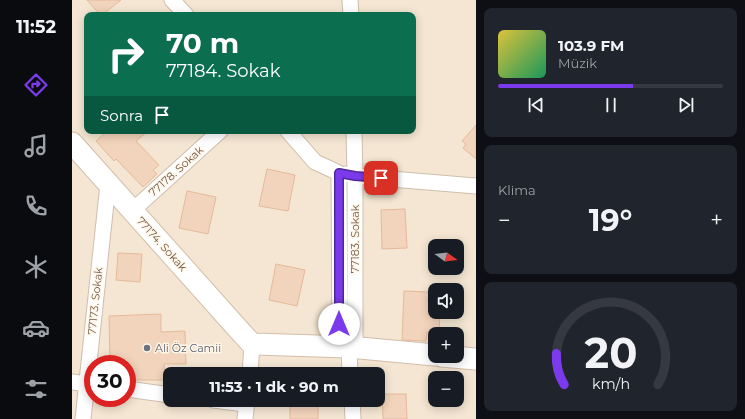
<!DOCTYPE html>
<html lang="tr">
<meta charset="utf-8">
<style>
:root{--surface:#171b24;--page:#20242c;--text:#f1f3f6;--muted:#9ea1a6;--line:#363941;--accent:#7c3aed}
body{margin:0;font-family:Montserrat,sans-serif;background:var(--page);color:var(--text);height:100vh;display:flex;flex-direction:column;font-size:15px;white-space:nowrap}
*{box-sizing:border-box;margin:0}
p{font-size:13px;color:var(--muted)}
.icon{flex:none;width:22px;height:22px;fill:none;stroke:currentColor;stroke-width:2;stroke-linecap:round;stroke-linejoin:round}
.map{position:relative;flex:1;overflow:hidden}
.side{display:flex;flex-direction:column;gap:8px;padding:8px;background:#0d0f14;width:269px}
.side>*{flex:none}
.hud{position:absolute;left:12px;top:12px;width:332px;height:122px;border-radius:8px;box-shadow:0 2px 10px #0003;background:#0b6e4f;color:#fff;overflow:hidden}
.needle{width:26px;rotate:105deg}
.controls{position:absolute;left:356px;top:239px;display:grid;gap:8px}
.controls a{display:grid;place-items:center;width:36px;height:36px;border-radius:8px;background:var(--surface);box-shadow:0 2px 10px #0003;font-size:20px}
.speed{position:absolute;left:12px;top:355px;display:flex;gap:8px;font-size:20px;font-weight:700;text-align:center}
.speed>*{display:grid;place-content:center;width:52px;height:52px;border-radius:50%;background:var(--surface);box-shadow:0 2px 10px #0003;line-height:1}
.speed .limit{border:6px solid #d22;background:#fff;color:#111}
.pin{position:absolute;display:grid;place-items:center;width:34px;height:34px;color:#fff;margin:-17px;border-radius:8px;box-shadow:0 2px 6px #0006}
.me{position:absolute;width:44px;margin:-22px;rotate:0deg;stroke-linejoin:round;filter:drop-shadow(0 0 3px #0008)}
.turn{display:flex;align-items:center;gap:14px;height:84px;padding:0 16px;font-size:18px}
.turn .icon{width:52px;height:52px;stroke-width:2.5}
.turn b{display:block;font-size:28px;line-height:34px}
.then{display:flex;align-items:center;height:38px;padding:0 16px;background:#0003;gap:8px;font-size:15px}
.big{font-size:30px;font-weight:700;line-height:1.1}
.side .widget{flex:1;display:flex;flex-direction:column;justify-content:center;gap:6px;min-width:0;padding:0 14px;border-radius:8px;background:var(--page)}
.side .dial{align-items:center;gap:0}
.dial svg{height:104px;overflow:visible;fill:none;stroke:var(--line);stroke-width:7;stroke-linecap:round;text-anchor:middle}
.dial text{fill:var(--text);stroke:none}
.song{display:flex;align-items:center;gap:12px}
.cover{width:48px;height:48px;border-radius:6px;background:linear-gradient(135deg,hsl(50 70% 55%),hsl(150 70% 35%))}
.played{height:4px;border-radius:2px;background:linear-gradient(90deg,var(--accent) 60%,var(--line) 60%)}
.keys{display:flex;justify-content:space-around;direction:ltr}
.heat{display:flex;justify-content:space-between;align-items:center;font-size:22px;direction:ltr}
.trip{position:absolute;left:91px;top:367px;width:222px;height:40px;border-radius:8px;background:var(--surface);box-shadow:0 2px 10px #0003;font-weight:700;line-height:40px;text-align:center}
main{display:flex;flex:1;min-height:0}
.menu{display:flex;flex-direction:column;width:72px;justify-content:space-around;align-items:center;background:#090b0e;color:var(--muted)}
.menu .icon{width:28px;height:28px}
.menu .active{color:var(--accent)}
.menu b{font-size:18px;color:var(--text)}
.map>svg:first-child{display:block}
.residential{fill:#f4e6d2;fill-rule:evenodd}
.building{fill:#f2d3bb;stroke:#e5ba9b}
.lines{fill:none;stroke-linecap:round;stroke-linejoin:round}
.minor-casing{stroke:#d0bead;stroke-width:17}
.secondary-casing{stroke:#d3beaa;stroke-width:23}
.minor{stroke:#fff;stroke-width:15}
.secondary{stroke:#fff;stroke-width:21}
.route-casing{stroke:#51269a;stroke-width:10}
.route{stroke:#7c3aed;stroke-width:7}
.worship-dot{fill:#6b7280;stroke:#fff7ea;stroke-width:1.5}
.labels{text-anchor:middle;stroke-width:3;stroke-linejoin:round;paint-order:stroke}
.street-label{font-size:11px;fill:#755a49;stroke:#fff7ea}
.worship-label{font-size:11px;fill:#5b616d;stroke:#fff7ea;text-anchor:start}
</style>
<main>
<nav class="menu">
<b>11:52</b>
<svg class="icon active" aria-label="directions" viewBox="0 0 24 24"><path d="M12 3l9 9-9 9-9-9zM9 14v-3h6M13 9l2 2-2 2"/></svg>
<svg class="icon" aria-label="music" viewBox="0 0 24 24"><path d="M9 18V5l10-2v13"/><circle cx="6" cy="18" r="3"/><circle cx="16" cy="16" r="3"/></svg>
<svg class="icon" aria-label="phone" viewBox="0 0 24 24"><path d="M5 4h4l2 5-3 2q2 4 5 5l2-3 5 2v4C11 20 4 13 5 4z"/></svg>
<svg class="icon" aria-label="climate" viewBox="0 0 24 24"><path d="M12 3v18M4 7l16 10M4 17L20 7"/></svg>
<svg class="icon" aria-label="car" viewBox="0 0 24 24"><path d="M5 17H2v-5l4-1 3-4h7l3 4 3 1v5h-3M9 17h6M6 11h13"/><circle cx="7" cy="17" r="2"/><circle cx="17" cy="17" r="2"/></svg>
<svg class="icon" aria-label="filters" viewBox="0 0 24 24"><path d="M4 7h16M4 17h16"/><circle cx="9" cy="7" r="2"/><circle cx="15" cy="17" r="2"/></svg>
</nav>
<div class="map">
<svg width="404" height="419" viewBox="0 0 404 419">
<rect width="100%" height="100%" fill="#fcf4e4"/>
<path class="residential" d="M 0,0 L 404,0 L 404,419 L 0,419 ZM 15,15 L 341,15 L 341,131 L 15,131 ZM 363,246 L 385,246 L 385,268 L 363,268 ZM 363,290 L 385,290 L 385,312 L 363,312 ZM 363,334 L 385,334 L 385,356 L 363,356 ZM 21,364 L 55,364 L 55,398 L 21,398 ZM 98,374 L 306,374 L 306,400 L 98,400 ZM 363,378 L 385,378 L 385,400 L 363,400 Z"/>
<path class="building" d="M 15,0 L 49,0 L 30,15 L 28,15 Z
M 404,125 L 404,159 L 391,148 L 394,144 L 390,141 Z
M 35,131 L 76,131 L 64,141 L 87,165 L 81,170 L 85,174 L 71,187 L 44,159 L 42,161 L 24,141 Z
M 195,169 L 223,175 L 216,211 L 187,206 Z
M 115,191 L 144,197 L 136,234 L 107,228 Z
M 333,209 L 335,248 L 310,249 L 309,210 Z
M 46,253 L 70,254 L 68,282 L 44,280 Z
M 204,264 L 233,270 L 225,306 L 197,300 Z
M 332,291 L 357,292 L 356,302 L 363,302 L 363,312 L 368,312 L 367,333 L 355,332 L 354,341 L 330,340 Z
M 89,314 L 89,332 L 113,331 L 114,364 L 92,364 L 93,380 L 55,380 L 55,364 L 38,364 L 37,316 Z
M 310,394 L 334,394 L 335,419 L 311,419 Z
M 218,400 L 246,400 L 246,419 L 218,419 Z"/>
<g class="lines">
<g class="minor-casing">
<path id="minor" d="M 100,0 L 114,15
M 278,0 L 279,15
M 216,131 L 243,162 L 267,173 L 268,347
M 282,131 L 283,176 L 283,348
M 274,174 L 283,176 L 404,186
M 60,211 L 148,131
M 277,347 L 278,374
M 178,374 L 180,344
M 0,382 L 21,385
M 55,389 L 98,395
M 141,400 L 174,404
M 280,400 L 281,419
M 11,419 L 36,184
M 173,419 L 175,400"/>
</g>
<g class="secondary-casing">
<path id="secondary" d="M 0,143 L 167,330 L 180,344 L 277,347 L 363,355
M 369,356 L 404,359"/>
</g>
<use href="#minor" class="minor"/>
<use href="#secondary" class="secondary"/>
</g>
<g class="lines">
<g class="route-casing">
<path id="route" d="M 267,324 L 267,173 L 283,176 L 309,178"/>
</g>
<use href="#route" class="route"/>
</g>
<circle class="worship-dot" cx="75" cy="348" r="4"/>
<g class="labels">
<g class="street-label">
<text transform="translate(104 171) rotate(-42)" y="4">77178. Sokak</text>
<text transform="translate(283 239) rotate(-90)" y="4">77183. Sokak</text>
<text transform="translate(90 244) rotate(48)" y="4">77174. Sokak</text>
<text transform="translate(23 301) rotate(-84)" y="4">77173. Sokak</text>
</g>
<g class="worship-label">
<text x="83" y="352">Ali Öz Camii</text>
</g>
</g>
</svg>
<div class="controls">
<a><svg class="needle" viewBox="-14 -14 28 28"><path d="M0-13l5 13h-10z" fill="#e53935"/><path d="M0 13l5-13h-10z" fill="#9ea1a6"/></svg></a>
<a><svg class="icon" aria-label="sound" viewBox="0 0 24 24"><path d="M4 9h4l5-4v14l-5-4H4zM17 9q2 3 0 6"/></svg></a>
<a>+</a>
<a>−</a>
</div>
<div class="speed"><div class="limit">30</div></div>
<div class="pin" style="left:309px;top:178px;background:#d93025"><svg class="icon" aria-label="arrive" viewBox="0 0 24 24"><path d="M6 21V4h12l-3 4 3 4H6"/></svg></div>
<svg class="me" style="left:267px;top:324px" viewBox="-20 -20 40 40"><circle r="19" fill="#fff"/><path d="M0-13L10 11 0 6-10 11z" fill="#7c3aed"/></svg>
<div class="trip">11:53 · 1 dk · 90 m</div>
<div class="hud">
<div class="turn"><svg class="icon" aria-label="right" viewBox="0 0 24 24"><path d="M7 20v-9h11M14 6l5 5-5 5"/></svg><div><b>70 m</b>77184. Sokak</div></div>
<div class="then">Sonra<svg class="icon" aria-label="arrive" viewBox="0 0 24 24"><path d="M6 21V4h12l-3 4 3 4H6"/></svg></div>
</div>
</div>
<section class="side">
<div class="widget">
<div class="song"><i class="cover"></i><div><b>103.9 FM</b><p>Müzik</p></div></div>
<div class="played"></div>
<div class="keys"><svg class="icon" aria-label="previous" viewBox="0 0 24 24"><path d="M18 5L8 12l10 7zM5 5v14"/></svg><svg class="icon" aria-label="pause" viewBox="0 0 24 24"><path d="M8 5v14M16 5v14"/></svg><svg class="icon" aria-label="next" viewBox="0 0 24 24"><path d="M6 5l10 7-10 7zM19 5v14"/></svg></div>
</div>
<div class="widget"><p>Klima</p>
<div class="heat"><a>−</a><b class="big">19°</b><a>+</a></div>
</div>
<div class="widget dial"><svg viewBox="0 0 100 80">
<path d="M14 69A42 42 0 1 1 86 69"/>
<path d="M14 69A42 42 0 0 1 8 45" stroke="#7c3aed"/>
<text x="50" y="56" font-size="32" font-weight="700">20</text>
<text x="50" y="72" font-size="11">km/h</text>
</svg></div>
</section>
</main>
